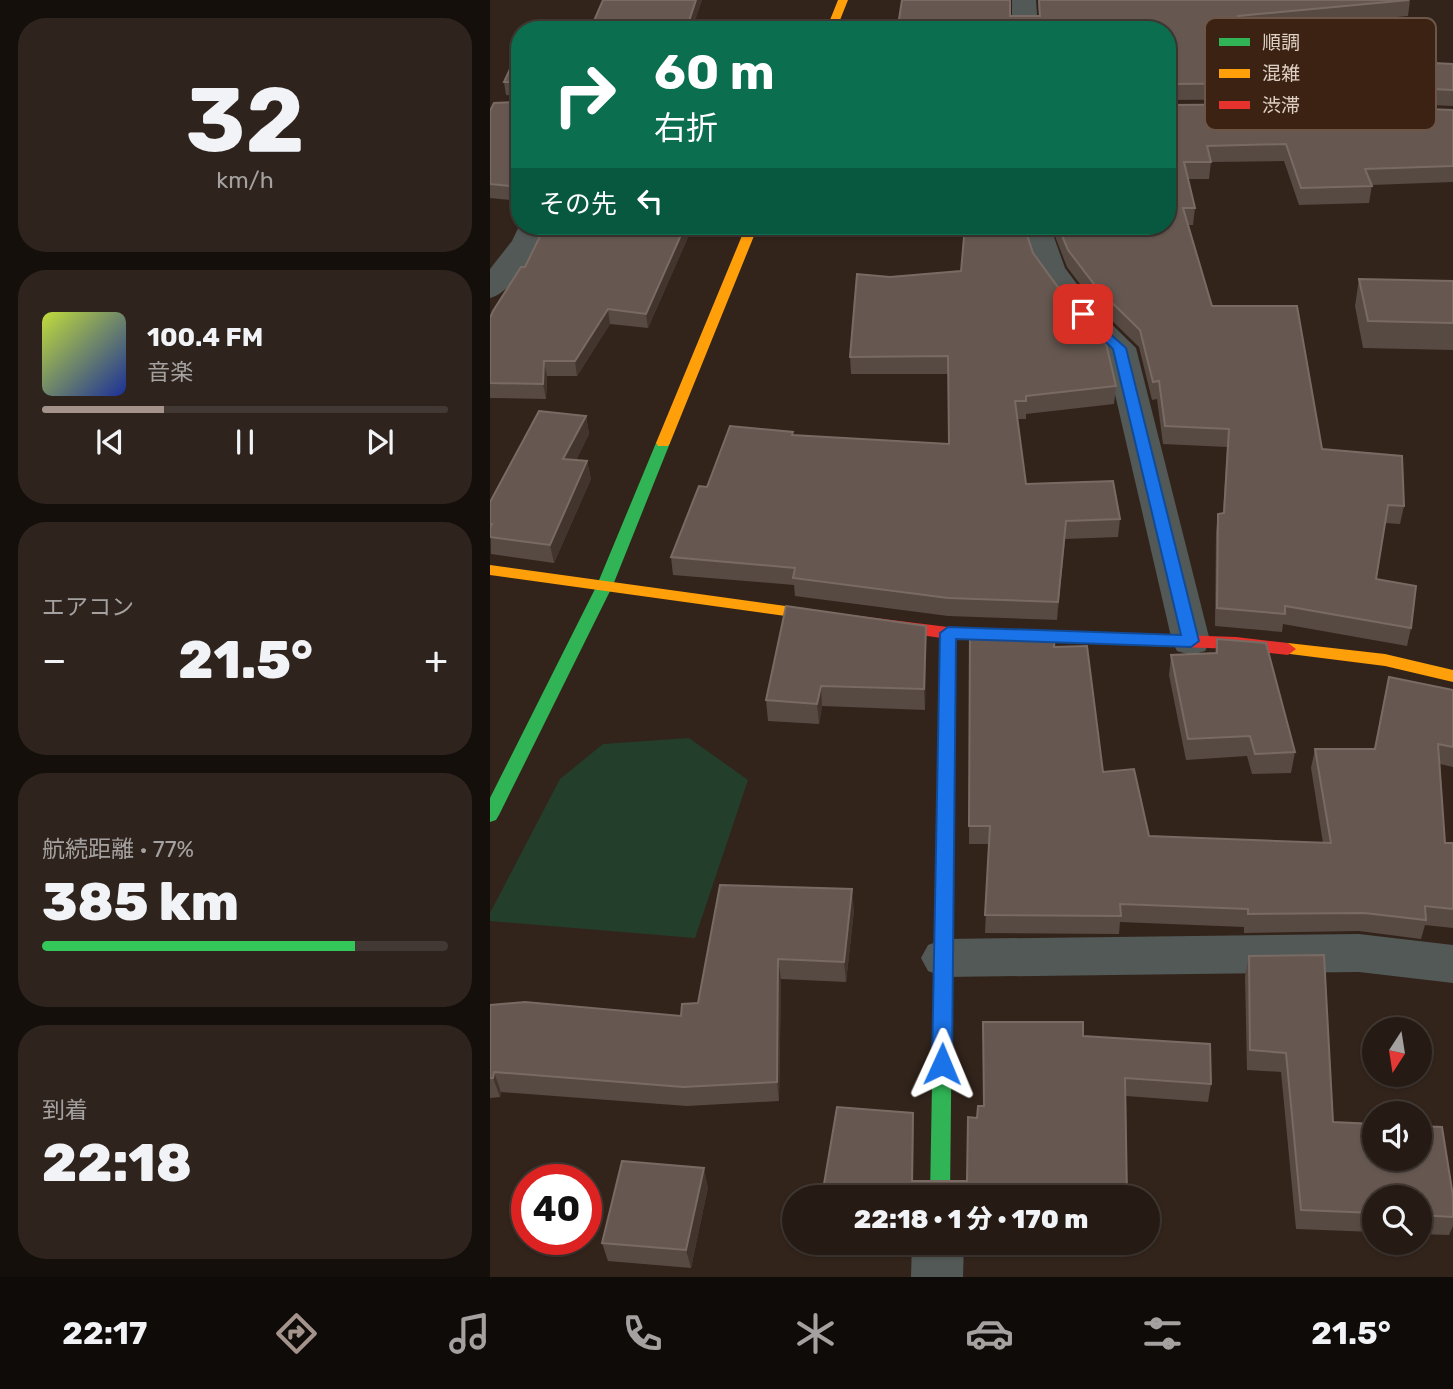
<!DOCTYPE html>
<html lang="ja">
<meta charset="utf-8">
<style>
:root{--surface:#261b14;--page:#2e241d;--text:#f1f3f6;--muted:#a4a1a0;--line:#423934;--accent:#a3938a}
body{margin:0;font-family:Rubik,"Noto Sans JP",sans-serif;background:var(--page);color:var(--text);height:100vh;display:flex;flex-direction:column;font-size:26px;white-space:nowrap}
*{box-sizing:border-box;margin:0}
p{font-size:23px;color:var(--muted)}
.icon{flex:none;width:38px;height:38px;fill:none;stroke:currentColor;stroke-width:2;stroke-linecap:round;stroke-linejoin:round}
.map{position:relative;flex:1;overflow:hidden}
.details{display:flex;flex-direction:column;gap:18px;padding:18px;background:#150f0b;width:490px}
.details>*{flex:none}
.banner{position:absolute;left:21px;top:21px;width:665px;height:214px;border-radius:28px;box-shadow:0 2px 5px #0004,0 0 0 2px var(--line);background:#0b6e4f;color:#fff;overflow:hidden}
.needle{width:46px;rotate:192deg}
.fabs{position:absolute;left:872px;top:1017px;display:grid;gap:14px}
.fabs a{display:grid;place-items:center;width:70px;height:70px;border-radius:50%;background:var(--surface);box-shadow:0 2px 5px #0004,0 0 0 2px var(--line);font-size:35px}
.speed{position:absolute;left:21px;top:1164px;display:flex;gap:14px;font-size:35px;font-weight:700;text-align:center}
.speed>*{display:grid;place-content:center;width:91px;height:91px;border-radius:50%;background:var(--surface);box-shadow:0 2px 5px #0004,0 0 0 2px var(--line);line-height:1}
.speed .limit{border:10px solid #d22;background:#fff;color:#111}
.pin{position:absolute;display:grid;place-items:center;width:60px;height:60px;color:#fff;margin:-30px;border-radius:14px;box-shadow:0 4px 10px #0006}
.me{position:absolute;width:77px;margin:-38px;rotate:1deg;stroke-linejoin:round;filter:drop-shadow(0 0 5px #0008)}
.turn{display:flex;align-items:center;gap:24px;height:147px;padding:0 28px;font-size:32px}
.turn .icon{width:91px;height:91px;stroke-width:2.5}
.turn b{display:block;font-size:49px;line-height:60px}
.then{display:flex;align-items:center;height:66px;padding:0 28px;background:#0003;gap:14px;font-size:26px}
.big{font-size:52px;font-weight:800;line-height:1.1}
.details .card{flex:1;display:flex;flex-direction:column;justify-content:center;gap:10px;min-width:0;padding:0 24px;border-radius:28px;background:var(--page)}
.details .dial{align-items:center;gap:0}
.dial b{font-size:91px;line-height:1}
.song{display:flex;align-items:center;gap:21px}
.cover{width:84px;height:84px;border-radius:10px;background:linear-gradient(135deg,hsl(70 70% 55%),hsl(230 70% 35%))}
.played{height:7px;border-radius:4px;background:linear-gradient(90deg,var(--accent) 30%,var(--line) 30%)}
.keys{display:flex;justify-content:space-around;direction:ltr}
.heat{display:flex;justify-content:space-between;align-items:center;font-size:38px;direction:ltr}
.charge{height:10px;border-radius:5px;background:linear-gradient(90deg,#34c759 77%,var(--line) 0)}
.trip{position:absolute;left:292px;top:1185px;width:378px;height:70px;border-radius:35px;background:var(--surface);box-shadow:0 2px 5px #0004,0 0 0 2px var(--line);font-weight:800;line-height:70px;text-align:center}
.tab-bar{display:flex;height:112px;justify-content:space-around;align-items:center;background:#0f0b08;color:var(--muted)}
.tab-bar .icon{width:49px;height:49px}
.tab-bar .active{color:var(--accent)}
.tab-bar b{font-size:32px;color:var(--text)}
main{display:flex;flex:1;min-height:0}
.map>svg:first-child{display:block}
.green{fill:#243e2c}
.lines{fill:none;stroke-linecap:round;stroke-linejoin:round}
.street{fill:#525957;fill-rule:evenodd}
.fast{fill:#30b455;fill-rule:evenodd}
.slow{fill:#ff9f0a;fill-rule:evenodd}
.jam{fill:#e5322d;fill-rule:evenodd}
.wall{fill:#574a43}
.shaded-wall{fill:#42352d}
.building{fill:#665851;stroke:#796b63;stroke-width:2}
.route{fill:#1a73e8;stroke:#114b97;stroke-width:2}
.key{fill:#3b2212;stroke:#6d5648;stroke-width:2}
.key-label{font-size:19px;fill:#e0cfc5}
</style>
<main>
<section class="details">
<div class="card dial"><b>32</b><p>km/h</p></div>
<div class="card">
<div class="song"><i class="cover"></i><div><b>100.4 FM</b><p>音楽</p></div></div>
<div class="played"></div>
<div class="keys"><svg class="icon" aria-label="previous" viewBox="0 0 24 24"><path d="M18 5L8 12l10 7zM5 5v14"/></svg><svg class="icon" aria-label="pause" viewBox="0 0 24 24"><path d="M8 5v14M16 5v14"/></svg><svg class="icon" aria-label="next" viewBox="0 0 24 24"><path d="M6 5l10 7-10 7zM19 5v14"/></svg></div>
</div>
<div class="card"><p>エアコン</p>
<div class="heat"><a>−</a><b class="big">21.5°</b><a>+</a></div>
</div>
<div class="card"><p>航続距離 · 77%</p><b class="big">385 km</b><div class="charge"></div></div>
<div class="card"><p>到着</p><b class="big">22:18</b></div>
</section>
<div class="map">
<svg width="963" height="1277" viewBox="0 0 963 1277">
<rect width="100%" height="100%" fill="#32241b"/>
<path class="green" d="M 199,738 L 258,780 L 205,938 L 0,921 L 0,913 L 70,779 L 113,744 Z"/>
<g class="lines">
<path class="street" d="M 522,0 L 546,0 L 548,30 L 522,30 Z
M 30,224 L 58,226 C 49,247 22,293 0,298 L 0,269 L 22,241 Z
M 530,226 L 560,226 L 575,268 L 604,307 L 646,348 L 720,641 L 715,651 L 701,655 L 687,651 L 682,641 L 615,351 L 582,321 L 545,269 Z
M 869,934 L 963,945 L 963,983 L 869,972 L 454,977 L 438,971 L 431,958 L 438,945 L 454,939 Z
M 422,1242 L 474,1242 L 473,1277 L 421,1277 Z"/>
<path class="fast" d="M 173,439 L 180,443 L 123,585 L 9,815 L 6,820 L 0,822 L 0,798 L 107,585 L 166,443 Z
M 458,627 L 466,633 L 460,1197 L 440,1197 L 450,633 Z"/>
<path class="slow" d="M 348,0 L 358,0 L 346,30 L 336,30 Z
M 256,226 L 268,226 L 180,443 L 178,446 L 168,446 L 166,443 Z
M 0,565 L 361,615 L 369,620 L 361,625 L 0,575 Z
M 798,643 L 895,654 L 963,670 L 963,682 L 895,666 L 792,653 L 790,649 L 792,645 Z"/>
<path class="jam" d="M 361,615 L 458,627 L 746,637 L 798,643 L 806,649 L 798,655 L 746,649 L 458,639 L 355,624 L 353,620 Z"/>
</g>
<path class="wall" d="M 548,0 L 920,0 L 918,16 L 748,32 L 748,53 L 963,64 L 963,106 L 812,99 L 677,100 L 677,30 L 408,26 L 520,16 L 549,16 Z
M 30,47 L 30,201 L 0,198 L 0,111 L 29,102 L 29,96 L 16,95 L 14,82 Z
M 678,105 L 963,110 L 963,182 L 882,185 L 879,203 L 809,205 L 794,161 L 721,162 L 719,179 L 698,179 L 705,208 L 703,225 L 698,225 L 722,306 L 832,449 L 914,506 L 910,524 L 895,523 L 886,579 L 921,628 L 917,646 L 793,624 L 792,632 L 725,626 L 726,532 L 728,514 L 733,513 L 737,447 L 673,444 L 667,399 L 662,400 L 649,347 L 606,305 L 577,267 L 561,226 L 677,226 Z
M 55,226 L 203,226 L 158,328 L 120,324 L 87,376 L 57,376 L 56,399 L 0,398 L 0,318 L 35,267 Z
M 543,253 L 626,386 L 624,404 L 536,414 L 536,419 L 527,419 L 536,484 L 630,519 L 628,537 L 575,539 L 567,620 L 458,616 L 305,596 L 304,585 L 183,575 L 181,557 L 304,435 L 459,444 L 458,374 L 361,374 L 360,357 L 400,277 L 471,271 Z
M 869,279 L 963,281 L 963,350 L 873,348 L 865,306 Z
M 96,416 L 99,434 L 86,460 L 97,461 L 101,479 L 64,563 L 1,554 L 0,502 Z
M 480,631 L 565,647 L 613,772 L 659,836 L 833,843 L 821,768 L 825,749 L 884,749 L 899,677 L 963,690 L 963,767 L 950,764 L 955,843 L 963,843 L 963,928 L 935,925 L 931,939 L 869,931 L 754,933 L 754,927 L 630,922 L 629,934 L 495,933 L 499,844 L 479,844 Z
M 727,639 L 805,752 L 801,773 L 762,774 L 757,756 L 696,760 L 679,675 L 681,655 L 725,653 Z
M 436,646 L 435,710 L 332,706 L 329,724 L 278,721 L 276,700 Z
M 364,910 L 356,982 L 291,979 L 289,1101 L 197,1106 L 11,1092 L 10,1097 L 0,1098 L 0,1005 L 191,1016 L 208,1003 Z
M 759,956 L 843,1122 L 963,1196 L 963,1226 L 959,1235 L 929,1234 L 929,1197 L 884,1197 L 884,1232 L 806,1229 L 791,1072 L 757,1070 L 755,976 Z
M 593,1036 L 721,1084 L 718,1102 L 636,1096 L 637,1197 L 336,1197 L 334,1184 L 423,1113 L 423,1181 L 477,1181 L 487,1118 L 493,1106 Z
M 218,1187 L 201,1268 L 118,1261 L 112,1243 Z"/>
<path class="shaded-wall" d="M 206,0 L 212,0 L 212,1 L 202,30 L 196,30 Z
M 195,226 L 203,226 L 158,328 L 156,314 Z
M 118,309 L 120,324 L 87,376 L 85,361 Z
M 54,361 L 57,376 L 56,399 L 53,384 Z
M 96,416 L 99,434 L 77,477 L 73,459 Z
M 97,461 L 101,479 L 64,563 L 60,545 Z
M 576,521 L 575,539 L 567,620 L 568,602 Z
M 436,626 L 436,646 L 435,710 L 434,689 Z
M 331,686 L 332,706 L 329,724 L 327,704 Z
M 362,889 L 364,910 L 356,982 L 354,962 Z
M 288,959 L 291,979 L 289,1101 L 287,1082 Z
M 4,1072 L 11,1092 L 10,1097 L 3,1078 Z
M 423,1113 L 424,1131 L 423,1192 L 422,1181 Z
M 214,1168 L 218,1187 L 201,1268 L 196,1250 Z"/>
<path class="building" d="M 113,0 L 206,0 L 196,30 L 100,30 Z
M 412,0 L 520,0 L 520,16 L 550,16 L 549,0 L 919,0 L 748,16 L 748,53 L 963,64 L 963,90 L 814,83 L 678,84 L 677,92 L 677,30 L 387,30 L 388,26 L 408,26 Z
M 30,47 L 30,187 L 0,184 L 0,111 L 4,103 L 29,102 L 29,82 L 14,82 Z
M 677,104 L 678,105 L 814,104 L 963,110 L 963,166 L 875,169 L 882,186 L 811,188 L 796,144 L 717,146 L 721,162 L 694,162 L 705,208 L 693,208 L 722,306 L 807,306 L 832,449 L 912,456 L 914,506 L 898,505 L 886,579 L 926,586 L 921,628 L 795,606 L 795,614 L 727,608 L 728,514 L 734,513 L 739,429 L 675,426 L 669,381 L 663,382 L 650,330 L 607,288 L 578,250 L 568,226 L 677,226 Z
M 55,226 L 195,226 L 156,314 L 118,309 L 85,361 L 54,361 L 53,384 L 0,383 L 0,318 L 3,311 L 31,267 L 35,267 Z
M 475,226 L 534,226 L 543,253 L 581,305 L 614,335 L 626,386 L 536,396 L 536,401 L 525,401 L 536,484 L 623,481 L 630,519 L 576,521 L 568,602 L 458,598 L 303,578 L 305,568 L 181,557 L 209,486 L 217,487 L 240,426 L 303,432 L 302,435 L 459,444 L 458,356 L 360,357 L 367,274 L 400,277 L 471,271 Z
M 869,279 L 963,281 L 963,323 L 878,321 Z
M 49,411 L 96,416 L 73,459 L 97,461 L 60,545 L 0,537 L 0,528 L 2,524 L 0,524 L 0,502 Z
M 296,606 L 436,626 L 434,689 L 331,686 L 327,704 L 276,700 Z
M 480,631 L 565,633 L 564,647 L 597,646 L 613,772 L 644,769 L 659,836 L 841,843 L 825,749 L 885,749 L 899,677 L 963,690 L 963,747 L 948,744 L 955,843 L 963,843 L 963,909 L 935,906 L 936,920 L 874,913 L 758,914 L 758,909 L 630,904 L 631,916 L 495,915 L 500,826 L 479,826 Z
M 727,639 L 776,643 L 805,752 L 765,754 L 760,736 L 698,739 L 681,655 L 727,653 Z
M 230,885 L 362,889 L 354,962 L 288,959 L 287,1082 L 193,1087 L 4,1072 L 3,1078 L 0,1078 L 0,1005 L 35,1002 L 191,1016 L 192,1004 L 208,1003 Z
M 834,955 L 843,1122 L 884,1124 L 884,1158 L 929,1158 L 929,1126 L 952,1127 L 963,1196 L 963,1217 L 929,1215 L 929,1197 L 884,1197 L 884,1213 L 811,1210 L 796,1053 L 760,1050 L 759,956 Z
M 493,1022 L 593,1022 L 593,1036 L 720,1044 L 721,1084 L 635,1078 L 637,1197 L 541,1197 L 436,1193 L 334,1184 L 347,1107 L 423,1113 L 422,1181 L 477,1181 L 478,1117 L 487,1118 L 488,1106 L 494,1106 Z
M 132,1161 L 214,1168 L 196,1250 L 112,1243 Z"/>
<path class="route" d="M 593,310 L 636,348 L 709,641 L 701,647 L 466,639 L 462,1064 L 459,1070 L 452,1073 L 445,1070 L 442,1064 L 450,633 L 458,627 L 691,635 L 623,349 L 589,316 L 587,314 Z"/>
<rect x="715" y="18" width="231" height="112" rx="10" class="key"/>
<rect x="729" y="38" width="31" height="8" fill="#30b455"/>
<rect x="729" y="69" width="31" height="9" fill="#ff9f0a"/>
<rect x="729" y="101" width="31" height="8" fill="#e5322d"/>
<g class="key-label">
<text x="772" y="49">順調</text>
<text x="772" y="80">混雑</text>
<text x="772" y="112">渋滞</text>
</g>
</svg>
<div class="fabs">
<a><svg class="needle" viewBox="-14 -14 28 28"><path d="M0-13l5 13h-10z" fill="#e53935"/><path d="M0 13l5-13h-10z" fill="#a4a1a0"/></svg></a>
<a><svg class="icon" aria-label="sound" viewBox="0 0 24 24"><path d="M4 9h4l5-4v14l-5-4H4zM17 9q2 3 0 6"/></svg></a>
<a><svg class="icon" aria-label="search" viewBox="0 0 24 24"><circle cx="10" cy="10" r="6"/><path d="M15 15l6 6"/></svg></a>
</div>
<div class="speed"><div class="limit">40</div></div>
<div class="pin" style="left:593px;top:314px;background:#d93025"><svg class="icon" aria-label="arrive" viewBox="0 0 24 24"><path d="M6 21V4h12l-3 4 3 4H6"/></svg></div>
<svg class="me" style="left:452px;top:1064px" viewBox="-20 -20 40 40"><path d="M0-17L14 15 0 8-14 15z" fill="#1a73e8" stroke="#fff" stroke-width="4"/></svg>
<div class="trip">22:18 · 1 分 · 170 m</div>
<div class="banner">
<div class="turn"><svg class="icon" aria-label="right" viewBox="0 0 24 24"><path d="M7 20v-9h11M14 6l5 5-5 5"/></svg><div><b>60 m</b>右折</div></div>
<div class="then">その先<svg class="icon" aria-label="left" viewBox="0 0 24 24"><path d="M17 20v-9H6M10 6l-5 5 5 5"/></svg></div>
</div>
</div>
</main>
<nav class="tab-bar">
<b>22:17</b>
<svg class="icon active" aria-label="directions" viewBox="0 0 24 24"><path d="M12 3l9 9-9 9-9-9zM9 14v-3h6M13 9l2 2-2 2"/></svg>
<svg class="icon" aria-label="music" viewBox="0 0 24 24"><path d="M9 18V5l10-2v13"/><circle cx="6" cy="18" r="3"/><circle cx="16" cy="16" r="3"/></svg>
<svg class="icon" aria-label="phone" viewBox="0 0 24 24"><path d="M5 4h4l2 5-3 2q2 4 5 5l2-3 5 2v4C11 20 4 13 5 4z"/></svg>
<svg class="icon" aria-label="climate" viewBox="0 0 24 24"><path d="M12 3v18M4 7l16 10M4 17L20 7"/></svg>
<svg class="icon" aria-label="car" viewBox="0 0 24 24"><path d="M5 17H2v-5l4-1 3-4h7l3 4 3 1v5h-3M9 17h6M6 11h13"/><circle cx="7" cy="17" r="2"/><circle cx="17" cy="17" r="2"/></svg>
<svg class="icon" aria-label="filters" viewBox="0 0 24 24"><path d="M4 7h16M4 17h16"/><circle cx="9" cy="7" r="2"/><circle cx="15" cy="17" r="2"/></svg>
<b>21.5°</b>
</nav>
